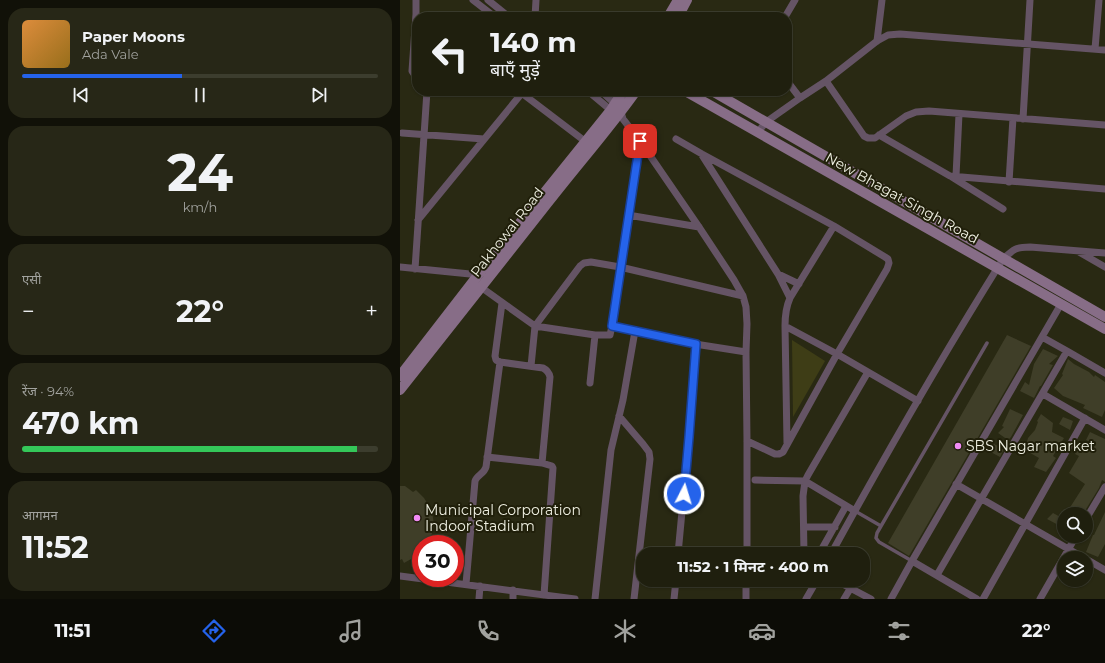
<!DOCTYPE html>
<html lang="hi">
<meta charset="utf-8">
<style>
:root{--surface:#1f1f0e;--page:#272717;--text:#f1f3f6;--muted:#a1a29e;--line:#3c3d2e;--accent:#2563eb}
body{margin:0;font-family:Montserrat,"Noto Sans Devanagari",sans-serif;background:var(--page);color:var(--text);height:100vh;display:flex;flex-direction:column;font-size:15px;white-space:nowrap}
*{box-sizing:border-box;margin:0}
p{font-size:13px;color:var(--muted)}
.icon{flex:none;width:22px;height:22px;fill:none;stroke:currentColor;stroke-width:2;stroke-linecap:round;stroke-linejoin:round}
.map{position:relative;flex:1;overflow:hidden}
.side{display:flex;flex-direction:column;gap:8px;padding:8px;background:#111108;width:400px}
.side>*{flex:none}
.banner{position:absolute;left:12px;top:12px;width:380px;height:84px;border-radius:16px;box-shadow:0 1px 3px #0004,0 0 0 1px var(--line);background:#1f1f0e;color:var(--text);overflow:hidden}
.tools{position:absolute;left:657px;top:507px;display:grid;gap:8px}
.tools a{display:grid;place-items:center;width:36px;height:36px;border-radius:50%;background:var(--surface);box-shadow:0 1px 3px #0004,0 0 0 1px var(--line);font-size:20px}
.speed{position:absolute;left:12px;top:535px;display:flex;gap:8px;font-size:20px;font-weight:700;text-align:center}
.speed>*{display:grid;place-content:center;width:52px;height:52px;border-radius:50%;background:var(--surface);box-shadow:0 1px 3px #0004,0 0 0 1px var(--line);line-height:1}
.speed .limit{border:6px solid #d22;background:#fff;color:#111}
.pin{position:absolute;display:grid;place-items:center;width:34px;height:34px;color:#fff;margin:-17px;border-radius:8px;box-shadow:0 2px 6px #0006}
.me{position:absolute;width:44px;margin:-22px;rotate:5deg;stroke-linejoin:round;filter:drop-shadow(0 0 3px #0008)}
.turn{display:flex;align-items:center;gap:14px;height:84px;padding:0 12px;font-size:18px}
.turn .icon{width:52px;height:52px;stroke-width:2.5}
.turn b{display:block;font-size:28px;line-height:34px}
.big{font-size:30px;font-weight:700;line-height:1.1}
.side .card{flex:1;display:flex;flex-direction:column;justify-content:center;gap:6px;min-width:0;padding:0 14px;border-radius:16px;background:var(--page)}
.side .dial{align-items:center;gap:0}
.dial b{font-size:52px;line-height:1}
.song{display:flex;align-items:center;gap:12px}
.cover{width:48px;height:48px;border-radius:6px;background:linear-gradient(135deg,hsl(30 70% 55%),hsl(40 70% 35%))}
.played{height:4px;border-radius:2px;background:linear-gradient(90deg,var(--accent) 45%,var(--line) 45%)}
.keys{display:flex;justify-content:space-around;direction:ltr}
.heat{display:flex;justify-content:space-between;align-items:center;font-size:22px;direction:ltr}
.charge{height:6px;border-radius:3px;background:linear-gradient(90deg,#34c759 94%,var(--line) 0)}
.trip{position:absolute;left:236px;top:547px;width:234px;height:40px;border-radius:16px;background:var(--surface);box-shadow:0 1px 3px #0004,0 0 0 1px var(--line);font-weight:700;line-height:40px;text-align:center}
.dock{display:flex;height:64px;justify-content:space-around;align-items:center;background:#0c0c06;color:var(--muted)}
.dock .icon{width:28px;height:28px}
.dock .on{color:var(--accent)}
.dock b{font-size:18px;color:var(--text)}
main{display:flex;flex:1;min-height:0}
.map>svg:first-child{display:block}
.green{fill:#3e3d16}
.building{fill:#3f3e28}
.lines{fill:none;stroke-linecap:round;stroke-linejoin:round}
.lane{stroke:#655465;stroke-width:3.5}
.street{stroke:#655465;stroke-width:7}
.secondary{stroke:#876d87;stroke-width:10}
.route-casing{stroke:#184099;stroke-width:10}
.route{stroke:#2563eb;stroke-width:7}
.poi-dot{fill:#f18bf5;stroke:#201f0a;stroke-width:1.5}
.labels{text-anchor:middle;stroke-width:4;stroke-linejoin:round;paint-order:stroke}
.street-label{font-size:14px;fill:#eff0e2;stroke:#201f0a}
.poi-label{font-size:14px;fill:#eff0e2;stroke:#201f0a;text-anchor:start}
</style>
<main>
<section class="side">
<div class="card">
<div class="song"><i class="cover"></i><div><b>Paper Moons</b><p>Ada Vale</p></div></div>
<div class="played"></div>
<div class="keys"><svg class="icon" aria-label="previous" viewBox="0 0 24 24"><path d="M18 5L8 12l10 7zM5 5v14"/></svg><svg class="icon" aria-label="pause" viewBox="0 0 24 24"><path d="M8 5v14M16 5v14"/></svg><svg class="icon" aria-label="next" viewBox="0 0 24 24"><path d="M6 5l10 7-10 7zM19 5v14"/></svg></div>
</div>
<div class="card dial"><b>24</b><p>km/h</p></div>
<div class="card"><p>एसी</p>
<div class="heat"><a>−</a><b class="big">22°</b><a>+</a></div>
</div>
<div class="card"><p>रेंज · 94%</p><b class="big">470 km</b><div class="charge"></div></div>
<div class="card"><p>आगमन</p><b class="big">11:52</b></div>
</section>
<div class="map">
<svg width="705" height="599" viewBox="0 0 705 599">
<rect width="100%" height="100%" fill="#292913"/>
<path class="green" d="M 392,340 L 425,361 L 393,417 Z"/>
<path class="building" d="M 607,335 L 631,346 L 509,556 L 488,543 Z
M 643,349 L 658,356 L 649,364 L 653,365 L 641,386 L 640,386 L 634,398 L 620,391 L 625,382 L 629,385 L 634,364 Z
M 668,359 L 674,364 L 689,372 L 694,377 L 695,375 L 705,382 L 705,410 L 702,417 L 683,408 L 685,405 L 663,396 L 654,388 L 663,375 L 662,374 Z
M 610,409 L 623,415 L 611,437 L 608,440 L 598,433 L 604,427 L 602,426 Z
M 641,414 L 653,423 L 652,432 L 664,438 L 653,456 L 656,458 L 646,472 L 634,467 L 639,458 L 625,450 L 628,438 L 635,430 L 638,422 L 637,421 Z
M 663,417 L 673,421 L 670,430 L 659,424 Z
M 690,432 L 705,439 L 705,482 L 702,480 L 699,488 L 683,514 L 679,514 L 669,509 L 685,484 L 669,473 L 679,456 L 675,454 L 678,449 L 680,450 L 682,446 L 692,451 L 695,445 L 686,440 Z
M 592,443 L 604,449 L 600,457 L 587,450 Z
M 0,486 L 5,486 L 13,492 L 16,490 L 24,498 L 32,511 L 34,525 L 30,541 L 28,544 L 21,544 L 21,552 L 20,554 L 4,563 L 2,559 L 0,560 Z
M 705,512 L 705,544 L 698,557 L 686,552 L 693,535 L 694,535 Z
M 653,513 L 664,519 L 664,528 L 647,519 Z"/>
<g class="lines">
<path class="lane" d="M 455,511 L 481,526
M 512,561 L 479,542 L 476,538 L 477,533 L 587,343"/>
<path class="street" d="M 16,0 L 16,14 L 19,17
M 73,0 L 95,17
M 88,0 L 109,17
M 16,14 L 12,71 L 14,74 L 17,75
M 135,17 L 136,0
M 385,17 L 395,0
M 477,41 L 482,0
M 695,49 L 699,0
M 387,81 L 400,98 L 426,81 L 464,136 L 468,138 L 475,138 L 506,116 L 516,112 L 529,111 L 705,125
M 426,81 L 477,41 L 488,35 L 500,34 L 705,50
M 119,91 L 186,142
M 188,91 L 213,112
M 201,91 L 215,104 L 221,112 L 223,119 L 240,141 L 299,227 L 334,280 L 343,296 L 346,307 L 347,324 L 346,352
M 623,119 L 630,0
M 358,132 L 366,122 L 400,98
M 2,133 L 84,139
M 479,135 L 550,176 L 705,189
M 276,139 L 302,154 L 434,226 L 390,298 C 386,307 385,316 385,326 L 437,354 L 518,401
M 302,155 L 378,274 L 390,298
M 556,176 L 559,114
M 552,177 L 603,209
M 609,182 L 613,118
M 228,215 L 299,227
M 18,220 L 122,93
M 679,252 L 705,267
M 0,267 L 80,275
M 15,269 L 27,91
M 378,274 L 399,284
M 78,285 L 135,326 L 195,335 L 210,335 L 212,326 L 240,141
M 212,326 L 295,344 L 346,352 L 347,441 L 347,554
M 385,326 L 387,443
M 642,337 L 667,351
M 100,362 L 143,368 C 147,370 149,372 150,377 L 142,463 L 152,466 L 153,468 L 144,595
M 131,366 L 135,326 L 180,266 L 184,263 L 191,262 L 220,267 L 343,296
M 190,383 L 195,335
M 643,394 L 705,430
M 219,416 L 243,444 L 249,452 L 250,459 L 234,599
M 347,441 L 375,454 L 379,454 L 383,452 L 437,354 L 487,269 L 489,263 L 488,259 L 485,257 L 434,226
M 87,457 L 142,463
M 355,480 L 405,481 L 455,511
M 556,484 L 684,558
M 686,519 L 705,487
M 404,527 L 435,527
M 278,554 L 289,437 L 295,344
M 404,554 L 403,496 L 405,481 L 408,475 L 468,372
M 419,554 L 446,506
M 431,554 C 486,454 543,355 603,259 C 614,249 616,247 630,247 L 705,253
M 686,559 L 705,570
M 537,575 L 667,351 L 705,373
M 0,576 L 175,599
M 435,580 L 471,599
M 66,584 L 75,481 C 77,475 84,474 86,467 L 100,362 L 96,360 L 95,356 L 102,303
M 79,599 L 80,586
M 113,599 L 113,590
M 195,599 L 211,450 L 223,400 L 235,331
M 274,599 L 276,580
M 346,599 L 346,580
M 406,599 L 417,580
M 444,599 L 450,589
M 491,599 L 512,561
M 577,599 L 512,561 L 661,304
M 583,599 L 685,418
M 640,599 L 676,536"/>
<path class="secondary" d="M 268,17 L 278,0
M 278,17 L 287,0
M 285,91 L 705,329
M 312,91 L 705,317
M 0,376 L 78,275 L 211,110 L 223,91
M 0,390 C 50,327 100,264 150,200 C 178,164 209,129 236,91"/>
</g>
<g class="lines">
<g class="route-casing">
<path id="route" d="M 240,141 L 212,326 L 296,344 L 289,437 L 284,494"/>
</g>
<use href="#route" class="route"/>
</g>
<g class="poi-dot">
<circle cx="558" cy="446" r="4"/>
<circle cx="17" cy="518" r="4"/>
</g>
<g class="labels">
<g class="street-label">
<text transform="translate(502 198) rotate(29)" y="5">New Bhagat Singh Road</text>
<text transform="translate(107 232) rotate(-52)" y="5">Pakhowal Road</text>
</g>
<g class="poi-label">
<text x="566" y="451">SBS Nagar market</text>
<text x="25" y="515">Municipal Corporation<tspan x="25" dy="16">Indoor Stadium</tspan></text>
</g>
</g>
</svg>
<div class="tools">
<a><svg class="icon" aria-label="search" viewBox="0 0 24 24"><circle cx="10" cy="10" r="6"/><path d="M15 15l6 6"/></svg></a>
<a><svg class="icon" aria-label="layers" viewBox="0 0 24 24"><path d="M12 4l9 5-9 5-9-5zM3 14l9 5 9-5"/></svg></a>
</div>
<div class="speed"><div class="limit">30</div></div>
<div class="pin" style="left:240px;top:141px;background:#d93025"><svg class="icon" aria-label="arrive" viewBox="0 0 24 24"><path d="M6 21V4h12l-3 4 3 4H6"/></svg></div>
<svg class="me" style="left:284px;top:494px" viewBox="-20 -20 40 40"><circle r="17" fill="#2563eb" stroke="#fff" stroke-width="3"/><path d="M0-11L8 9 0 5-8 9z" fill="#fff"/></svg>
<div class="trip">11:52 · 1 मिनट · 400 m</div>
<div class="banner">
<div class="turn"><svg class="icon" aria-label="left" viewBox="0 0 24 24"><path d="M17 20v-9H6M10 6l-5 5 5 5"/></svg><div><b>140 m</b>बाएँ मुड़ें</div></div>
</div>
</div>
</main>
<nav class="dock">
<b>11:51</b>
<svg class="icon on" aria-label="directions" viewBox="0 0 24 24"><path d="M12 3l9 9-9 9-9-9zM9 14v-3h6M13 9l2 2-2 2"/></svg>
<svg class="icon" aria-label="music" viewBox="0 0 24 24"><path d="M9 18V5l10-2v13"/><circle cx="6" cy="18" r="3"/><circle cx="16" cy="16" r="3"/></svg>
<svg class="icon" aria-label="phone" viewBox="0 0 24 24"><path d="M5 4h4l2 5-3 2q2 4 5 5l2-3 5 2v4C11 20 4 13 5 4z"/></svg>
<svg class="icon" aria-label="climate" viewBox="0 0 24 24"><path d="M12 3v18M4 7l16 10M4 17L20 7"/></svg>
<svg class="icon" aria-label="car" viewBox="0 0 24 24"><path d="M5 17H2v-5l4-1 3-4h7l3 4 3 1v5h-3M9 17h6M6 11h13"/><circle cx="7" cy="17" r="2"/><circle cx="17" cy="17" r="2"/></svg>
<svg class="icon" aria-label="filters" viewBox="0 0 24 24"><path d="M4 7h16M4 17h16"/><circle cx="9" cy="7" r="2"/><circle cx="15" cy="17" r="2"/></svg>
<b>22°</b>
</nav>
